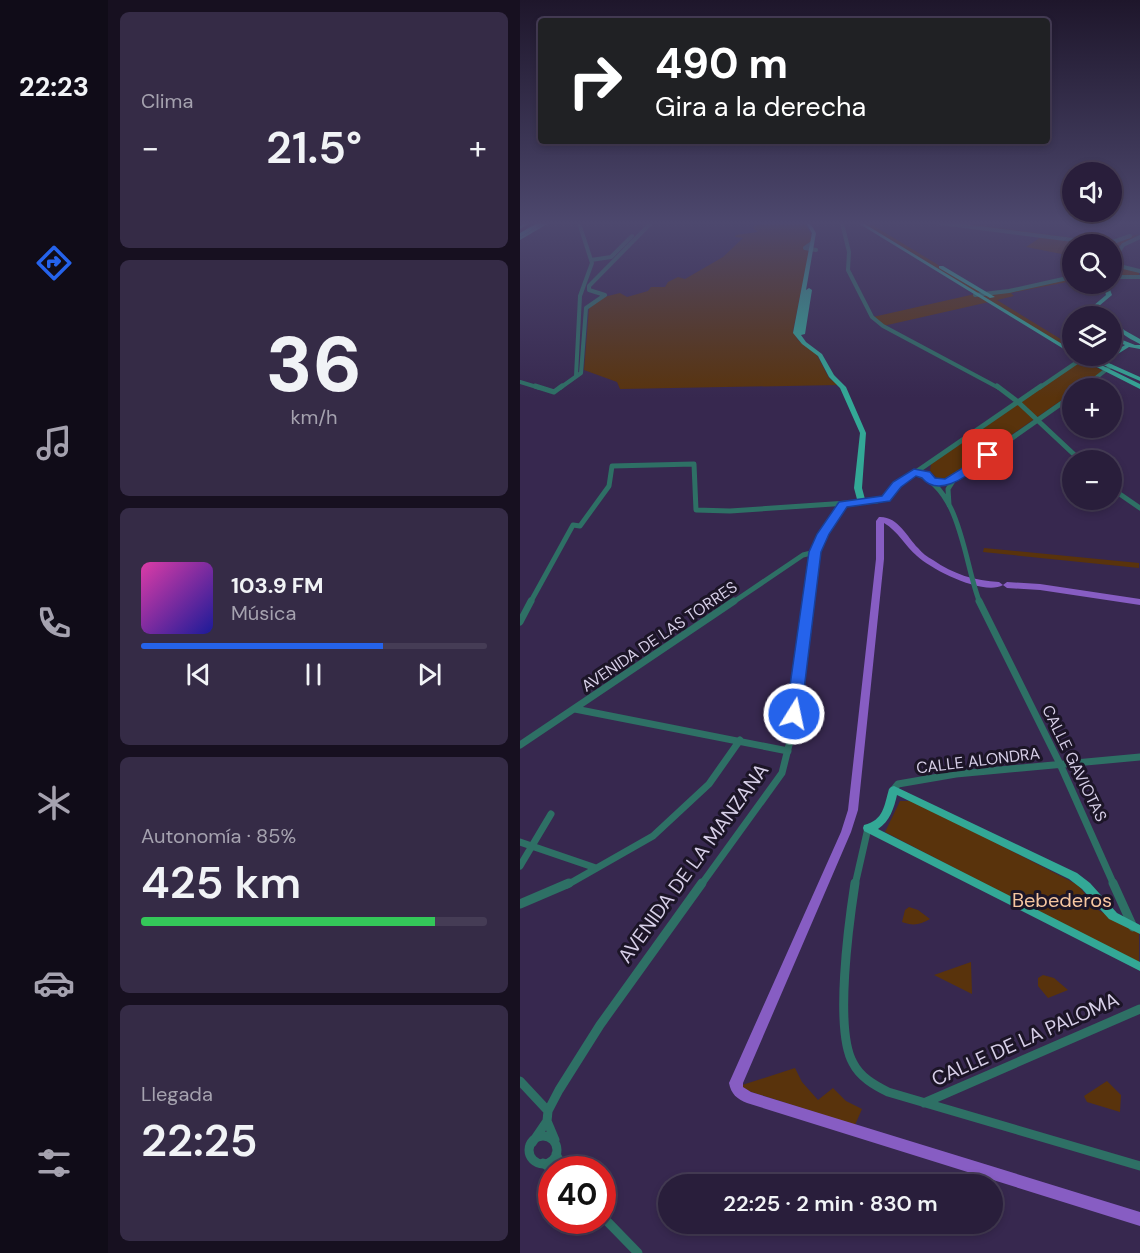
<!DOCTYPE html>
<html lang="es">
<meta charset="utf-8">
<style>
:root{--surface:#291e3b;--page:#352b46;--text:#f1f3f6;--muted:#a5a2af;--line:#453c55;--accent:#2563eb}
body{margin:0;font-family:"DM Sans",sans-serif;background:var(--page);color:var(--text);height:100vh;display:flex;flex-direction:column;font-size:22px;white-space:nowrap}
*{box-sizing:border-box;margin:0}
p{font-size:20px;color:var(--muted)}
.icon{flex:none;width:33px;height:33px;fill:none;stroke:currentColor;stroke-width:2;stroke-linecap:round;stroke-linejoin:round}
.map{position:relative;flex:1;overflow:hidden}
.panel{display:flex;flex-direction:column;gap:12px;padding:12px;background:#171020;width:412px}
.panel>*{flex:none}
.guide{position:absolute;left:18px;top:18px;width:512px;height:126px;border-radius:6px;box-shadow:0 3px 9px #0003,0 0 0 2px var(--line);background:#202124;color:#fff;overflow:hidden}
.controls{position:absolute;left:542px;top:162px;display:grid;gap:12px}
.controls a{display:grid;place-items:center;width:60px;height:60px;border-radius:50%;background:var(--surface);box-shadow:0 3px 9px #0003,0 0 0 2px var(--line);font-size:30px}
.speed{position:absolute;left:18px;top:1156px;display:flex;gap:12px;font-size:30px;font-weight:700;text-align:center}
.speed>*{display:grid;place-content:center;width:78px;height:78px;border-radius:50%;background:var(--surface);box-shadow:0 3px 9px #0003,0 0 0 2px var(--line);line-height:1}
.speed .limit{border:9px solid #d22;background:#fff;color:#111}
.pin{position:absolute;display:grid;place-items:center;width:51px;height:51px;color:#fff;margin:-26px;border-radius:12px;box-shadow:0 3px 9px #0006}
.me{position:absolute;width:66px;margin:-33px;rotate:10deg;stroke-linejoin:round;filter:drop-shadow(0 0 4px #0008)}
.turn{display:flex;align-items:center;gap:21px;height:126px;padding:0 18px;font-size:27px}
.turn .icon{width:78px;height:78px;stroke-width:2.5}
.turn b{display:block;font-size:42px;line-height:51px}
.big{font-size:45px;font-weight:600;line-height:1.1}
.panel .widget{flex:1;display:flex;flex-direction:column;justify-content:center;gap:9px;min-width:0;padding:0 21px;border-radius:9px;background:var(--page)}
.panel .dial{align-items:center;gap:0}
.dial b{font-size:78px;line-height:1}
.song{display:flex;align-items:center;gap:18px}
.cover{width:72px;height:72px;border-radius:9px;background:linear-gradient(135deg,hsl(320 70% 55%),hsl(240 70% 35%))}
.played{height:6px;border-radius:3px;background:linear-gradient(90deg,var(--accent) 70%,var(--line) 70%)}
.keys{display:flex;justify-content:space-around;direction:ltr}
.heat{display:flex;justify-content:space-between;align-items:center;font-size:33px;direction:ltr}
.charge{height:9px;border-radius:4px;background:linear-gradient(90deg,#34c759 85%,var(--line) 0)}
.trip{position:absolute;left:138px;top:1174px;width:345px;height:60px;border-radius:30px;background:var(--surface);box-shadow:0 3px 9px #0003,0 0 0 2px var(--line);font-weight:600;line-height:60px;text-align:center}
main{display:flex;flex:1;min-height:0}
.tab-bar{display:flex;flex-direction:column;width:108px;justify-content:space-around;align-items:center;background:#100c18;color:var(--muted)}
.tab-bar .icon{width:42px;height:42px}
.tab-bar .selected{color:var(--accent)}
.tab-bar b{font-size:27px;color:var(--text)}
.map>svg:first-child{display:block}
.green{fill:#59330c}
.lines{fill:none;stroke-linecap:round;stroke-linejoin:round}
.river{fill:#875dc3;fill-rule:evenodd}
.minor-far3{stroke:#2e7065;stroke-width:4}
.minor-far2{stroke:#2e7065;stroke-width:5}
.minor-far1{stroke:#2e7065;stroke-width:7}
.minor{stroke:#2e7065;stroke-width:9}
.major{fill:#33a896;fill-rule:evenodd}
.highway{fill:#26bfaa;fill-rule:evenodd}
.route{fill:#2563eb;stroke:#184099;stroke-width:1.5}
.labels{text-anchor:middle;stroke-width:6;stroke-linejoin:round;paint-order:stroke}
.street-label{font-size:16px;fill:#d7cfe8;stroke:#1c1527}
.near-street-label{font-size:20px;fill:#d7cfe8;stroke:#1c1527}
.near-park-label{font-size:20px;fill:#f6c6a0;stroke:#1c1527}
</style>
<main>
<nav class="tab-bar">
<b>22:23</b>
<svg class="icon selected" aria-label="directions" viewBox="0 0 24 24"><path d="M12 3l9 9-9 9-9-9zM9 14v-3h6M13 9l2 2-2 2"/></svg>
<svg class="icon" aria-label="music" viewBox="0 0 24 24"><path d="M9 18V5l10-2v13"/><circle cx="6" cy="18" r="3"/><circle cx="16" cy="16" r="3"/></svg>
<svg class="icon" aria-label="phone" viewBox="0 0 24 24"><path d="M5 4h4l2 5-3 2q2 4 5 5l2-3 5 2v4C11 20 4 13 5 4z"/></svg>
<svg class="icon" aria-label="climate" viewBox="0 0 24 24"><path d="M12 3v18M4 7l16 10M4 17L20 7"/></svg>
<svg class="icon" aria-label="car" viewBox="0 0 24 24"><path d="M5 17H2v-5l4-1 3-4h7l3 4 3 1v5h-3M9 17h6M6 11h13"/><circle cx="7" cy="17" r="2"/><circle cx="17" cy="17" r="2"/></svg>
<svg class="icon" aria-label="filters" viewBox="0 0 24 24"><path d="M4 7h16M4 17h16"/><circle cx="9" cy="7" r="2"/><circle cx="15" cy="17" r="2"/></svg>
</nav>
<section class="panel">
<div class="widget"><p>Clima</p>
<div class="heat"><a>−</a><b class="big">21.5°</b><a>+</a></div>
</div>
<div class="widget dial"><b>36</b><p>km/h</p></div>
<div class="widget">
<div class="song"><i class="cover"></i><div><b>103.9 FM</b><p>Música</p></div></div>
<div class="played"></div>
<div class="keys"><svg class="icon" aria-label="previous" viewBox="0 0 24 24"><path d="M18 5L8 12l10 7zM5 5v14"/></svg><svg class="icon" aria-label="pause" viewBox="0 0 24 24"><path d="M8 5v14M16 5v14"/></svg><svg class="icon" aria-label="next" viewBox="0 0 24 24"><path d="M6 5l10 7-10 7zM19 5v14"/></svg></div>
</div>
<div class="widget"><p>Autonomía · 85%</p><b class="big">425 km</b><div class="charge"></div></div>
<div class="widget"><p>Llegada</p><b class="big">22:25</b></div>
</section>
<div class="map">
<svg width="620" height="1253" viewBox="0 0 620 1253">
<rect width="100%" height="100%" fill="#37284f"/>
<path class="green" d="M 244,223 L 285,223 L 291,234 L 291,243 L 273,331 L 278,340 L 297,355 L 309,378 L 318,385 L 100,389 L 97,382 L 64,370 L 69,308 L 84,297 L 100,293 L 107,297 L 128,291 L 131,287 L 145,287 L 148,282 L 158,277 L 165,279 L 203,257 L 223,238 L 215,237 L 216,235 L 238,232 L 232,227 Z
M 340,223 L 349,223 L 471,297 L 473,292 L 552,278 L 552,281 L 491,293 L 494,296 L 477,300 L 552,346 L 552,352 L 469,302 L 363,326 L 353,317 L 455,294 Z
M 421,223 L 442,223 L 591,243 L 619,234 L 598,247 L 592,261 L 596,265 L 619,271 L 619,277 L 591,277 L 591,265 L 594,265 L 591,264 L 591,244 L 552,244 L 552,256 L 506,247 L 521,237 Z
M 562,360 L 583,371 L 559,388 L 552,388 L 552,393 L 426,480 L 419,480 L 410,471 L 411,464 Z
M 464,548 L 619,563 L 619,568 L 463,552 Z
M 380,801 L 394,801 L 558,885 L 578,910 L 619,932 L 619,964 L 365,832 Z
M 389,907 L 398,910 L 410,919 C 400,925 393,926 382,922 L 385,910 Z
M 451,962 L 452,994 L 414,975 Z
M 523,975 L 534,978 L 548,990 L 528,998 L 518,986 L 518,978 Z
M 275,1068 L 282,1082 L 298,1100 L 313,1088 L 326,1101 L 342,1109 L 335,1125 L 216,1087 Z
M 587,1081 L 601,1095 L 600,1112 L 567,1102 L 564,1096 Z"/>
<g class="lines">
<path class="river" d="M 359,517 C 378,516 387,537 398,548 C 402,553 407,557 413,560 C 433,574 455,581 479,582 L 483,585 L 487,582 L 520,584 L 620,599 L 620,605 L 520,590 L 487,588 L 483,585 C 464,596 412,570 397,556 C 385,546 378,531 364,523 L 364,559 L 338,810 L 331,832 L 223,1083 L 223,1087 L 231,1092 L 620,1212 L 620,1226 L 227,1103 C 217,1099 211,1094 209,1083 L 321,832 L 328,810 L 356,559 L 356,521 Z"/>
<path class="minor-far3" d="M 322,223 L 329,252 L 328,270 L 352,317 L 363,326 L 479,388
M 420,223 L 584,244
M 292,243 L 285,248 L 296,250
M 587,244 L 610,236
M 71,260 L 91,257 L 112,236
M 595,265 L 620,271
M 597,266 L 593,261 L 603,245 L 620,237
M 591,277 L 620,277
M 85,295 L 69,290 L 69,286 L 131,223
M 455,295 L 489,291 L 552,277
M 56,376 L 60,296 L 72,263 L 59,223
M 0,382 L 20,388
M 40,388 L 61,373 L 66,308 L 85,295
M 519,388 L 563,358
M 563,388 L 591,366"/>
<path class="minor-far2" d="M 15,386 L 34,392 L 42,386
M 477,386 L 498,402 L 560,460
M 563,388 L 565,386
M 552,464 L 550,467 L 552,471
M 395,473 C 442,488 444,565 460,603
M 412,482 L 425,483 L 435,478 L 552,396
M 591,488 L 620,508
M 429,505 L 428,489 L 433,481
M 10,603 L 53,525 L 60,526 L 89,486 L 92,466 L 174,464 L 176,510 L 210,511 L 357,501 L 368,497 L 377,485 L 521,386
M 212,603 L 283,555 L 295,552
M 288,603 L 295,552 L 303,534 L 323,505"/>
<path class="minor-far1" d="M 459,601 L 540,764 L 594,885
M 0,622 L 11,601
M 55,709 L 268,751
M 0,745 L 214,601
M 374,789 L 378,784 L 436,774 L 620,757
M 0,842 L 76,868
M 0,866 L 31,814
M 47,885 L 133,836 L 189,784 L 220,740
M 181,885 L 262,773 L 271,737 L 289,601
M 335,885 L 348,828"/>
<path class="minor" d="M 335,883 C 329,922 314,1030 333,1063 C 340,1077 354,1085 368,1092 L 620,1166
M 593,883 L 613,927
M 0,904 L 49,883
M 0,1081 L 28,1111
M 404,1103 L 620,1009
M 27,1121 L 35,1140
M9 1150a14 14 0 1 1 28 0a14 14 0 1 1-28 0Z
M 12,1143 L 27,1121 L 28,1111 L 39,1090 L 80,1025 L 182,883
M 36,1154 L 44,1170
M 23,1163 L 33,1170
M 82,1216 L 118,1253"/>
<path class="major" d="M 5,223 L 10,223 L 0,229 L 0,226 Z
M 24,223 L 29,223 L 0,240 L 0,237 Z
M 286,223 L 290,223 L 296,233 L 286,290 L 289,288 L 292,290 L 285,334 L 281,335 L 286,342 L 302,354 L 314,375 L 326,387 L 346,433 L 342,488 L 346,503 L 342,505 L 338,503 L 334,488 L 340,433 L 320,388 L 309,377 L 298,356 L 282,344 L 273,333 L 292,233 Z
M 338,223 L 343,223 L 552,350 L 552,354 Z
M 419,266 L 423,266 L 475,297 L 470,298 L 419,268 Z
M 583,284 L 588,284 L 592,295 L 579,306 L 586,316 L 582,316 L 573,306 L 586,295 Z
M 590,316 L 593,317 L 604,330 L 620,339 L 620,344 C 608,338 592,329 590,316 Z
M 597,335 L 601,335 L 600,339 L 615,345 L 620,345 L 620,349 L 609,347 L 596,355 L 592,355 L 592,353 L 605,345 L 595,341 L 594,340 Z
M 555,356 L 573,356 L 620,377 L 620,381 L 567,358 L 620,384 L 620,389 Z
M 374,786 L 557,873 L 570,883 L 597,913 L 620,925 L 620,934 L 589,919 L 562,889 L 549,879 L 377,795 C 374,808 370,821 358,829 L 620,962 L 620,971 L 344,831 L 343,828 L 344,825 C 364,820 364,806 369,789 L 371,787 Z"/>
<path class="highway" d="M 17,223 L 24,223 L 0,237 L 0,233 Z"/>
</g>
<linearGradient id="sky" x2="0" y2="1"><stop stop-color="#1e162b"/><stop offset="0.56" stop-color="#4d486e"/><stop offset="1" stop-color="#4d486e" stop-opacity="0"/></linearGradient>
<rect width="620" height="398" fill="url(#sky)"/>
<path class="route" d="M 468,452 L 472,453 L 472,458 C 455,469 421,501 402,478 L 396,476 L 381,487 L 370,501 L 327,507 L 309,534 L 301,552 L 281,714 L 274,718 L 269,717 L 266,714 L 289,552 L 297,534 L 319,502 L 362,496 L 373,482 L 394,469 L 410,472 L 415,478 L 425,479 Z"/>
<g class="labels">
<g class="street-label">
<text transform="translate(139 636) rotate(-34)" y="6">AVENIDA DE LAS TORRES</text>
<text transform="translate(458 760) rotate(-7)" y="6">CALLE ALONDRA</text>
<text transform="translate(555 763) rotate(64)" y="6">CALLE GAVIOTAS</text>
</g>
<g class="near-street-label">
<text transform="translate(173 863) rotate(-54)" y="7">AVENIDA DE LA MANZANA</text>
<text transform="translate(505 1039) rotate(-24)" y="7">CALLE DE LA PALOMA</text>
</g>
<g class="near-park-label">
<text x="542" y="907">Bebederos</text>
</g>
</g>
</svg>
<div class="controls">
<a><svg class="icon" aria-label="sound" viewBox="0 0 24 24"><path d="M4 9h4l5-4v14l-5-4H4zM17 9q2 3 0 6"/></svg></a>
<a><svg class="icon" aria-label="search" viewBox="0 0 24 24"><circle cx="10" cy="10" r="6"/><path d="M15 15l6 6"/></svg></a>
<a><svg class="icon" aria-label="layers" viewBox="0 0 24 24"><path d="M12 4l9 5-9 5-9-5zM3 14l9 5 9-5"/></svg></a>
<a>+</a>
<a>−</a>
</div>
<div class="speed"><div class="limit">40</div></div>
<div class="pin" style="left:468px;top:455px;background:#d93025"><svg class="icon" aria-label="arrive" viewBox="0 0 24 24"><path d="M6 21V4h12l-3 4 3 4H6"/></svg></div>
<svg class="me" style="left:274px;top:714px" viewBox="-20 -20 40 40"><circle r="17" fill="#2563eb" stroke="#fff" stroke-width="3"/><path d="M0-11L8 9 0 5-8 9z" fill="#fff"/></svg>
<div class="trip">22:25 · 2 min · 830 m</div>
<div class="guide">
<div class="turn"><svg class="icon" aria-label="right" viewBox="0 0 24 24"><path d="M7 20v-9h11M14 6l5 5-5 5"/></svg><div><b>490 m</b>Gira a la derecha</div></div>
</div>
</div>
</main>
